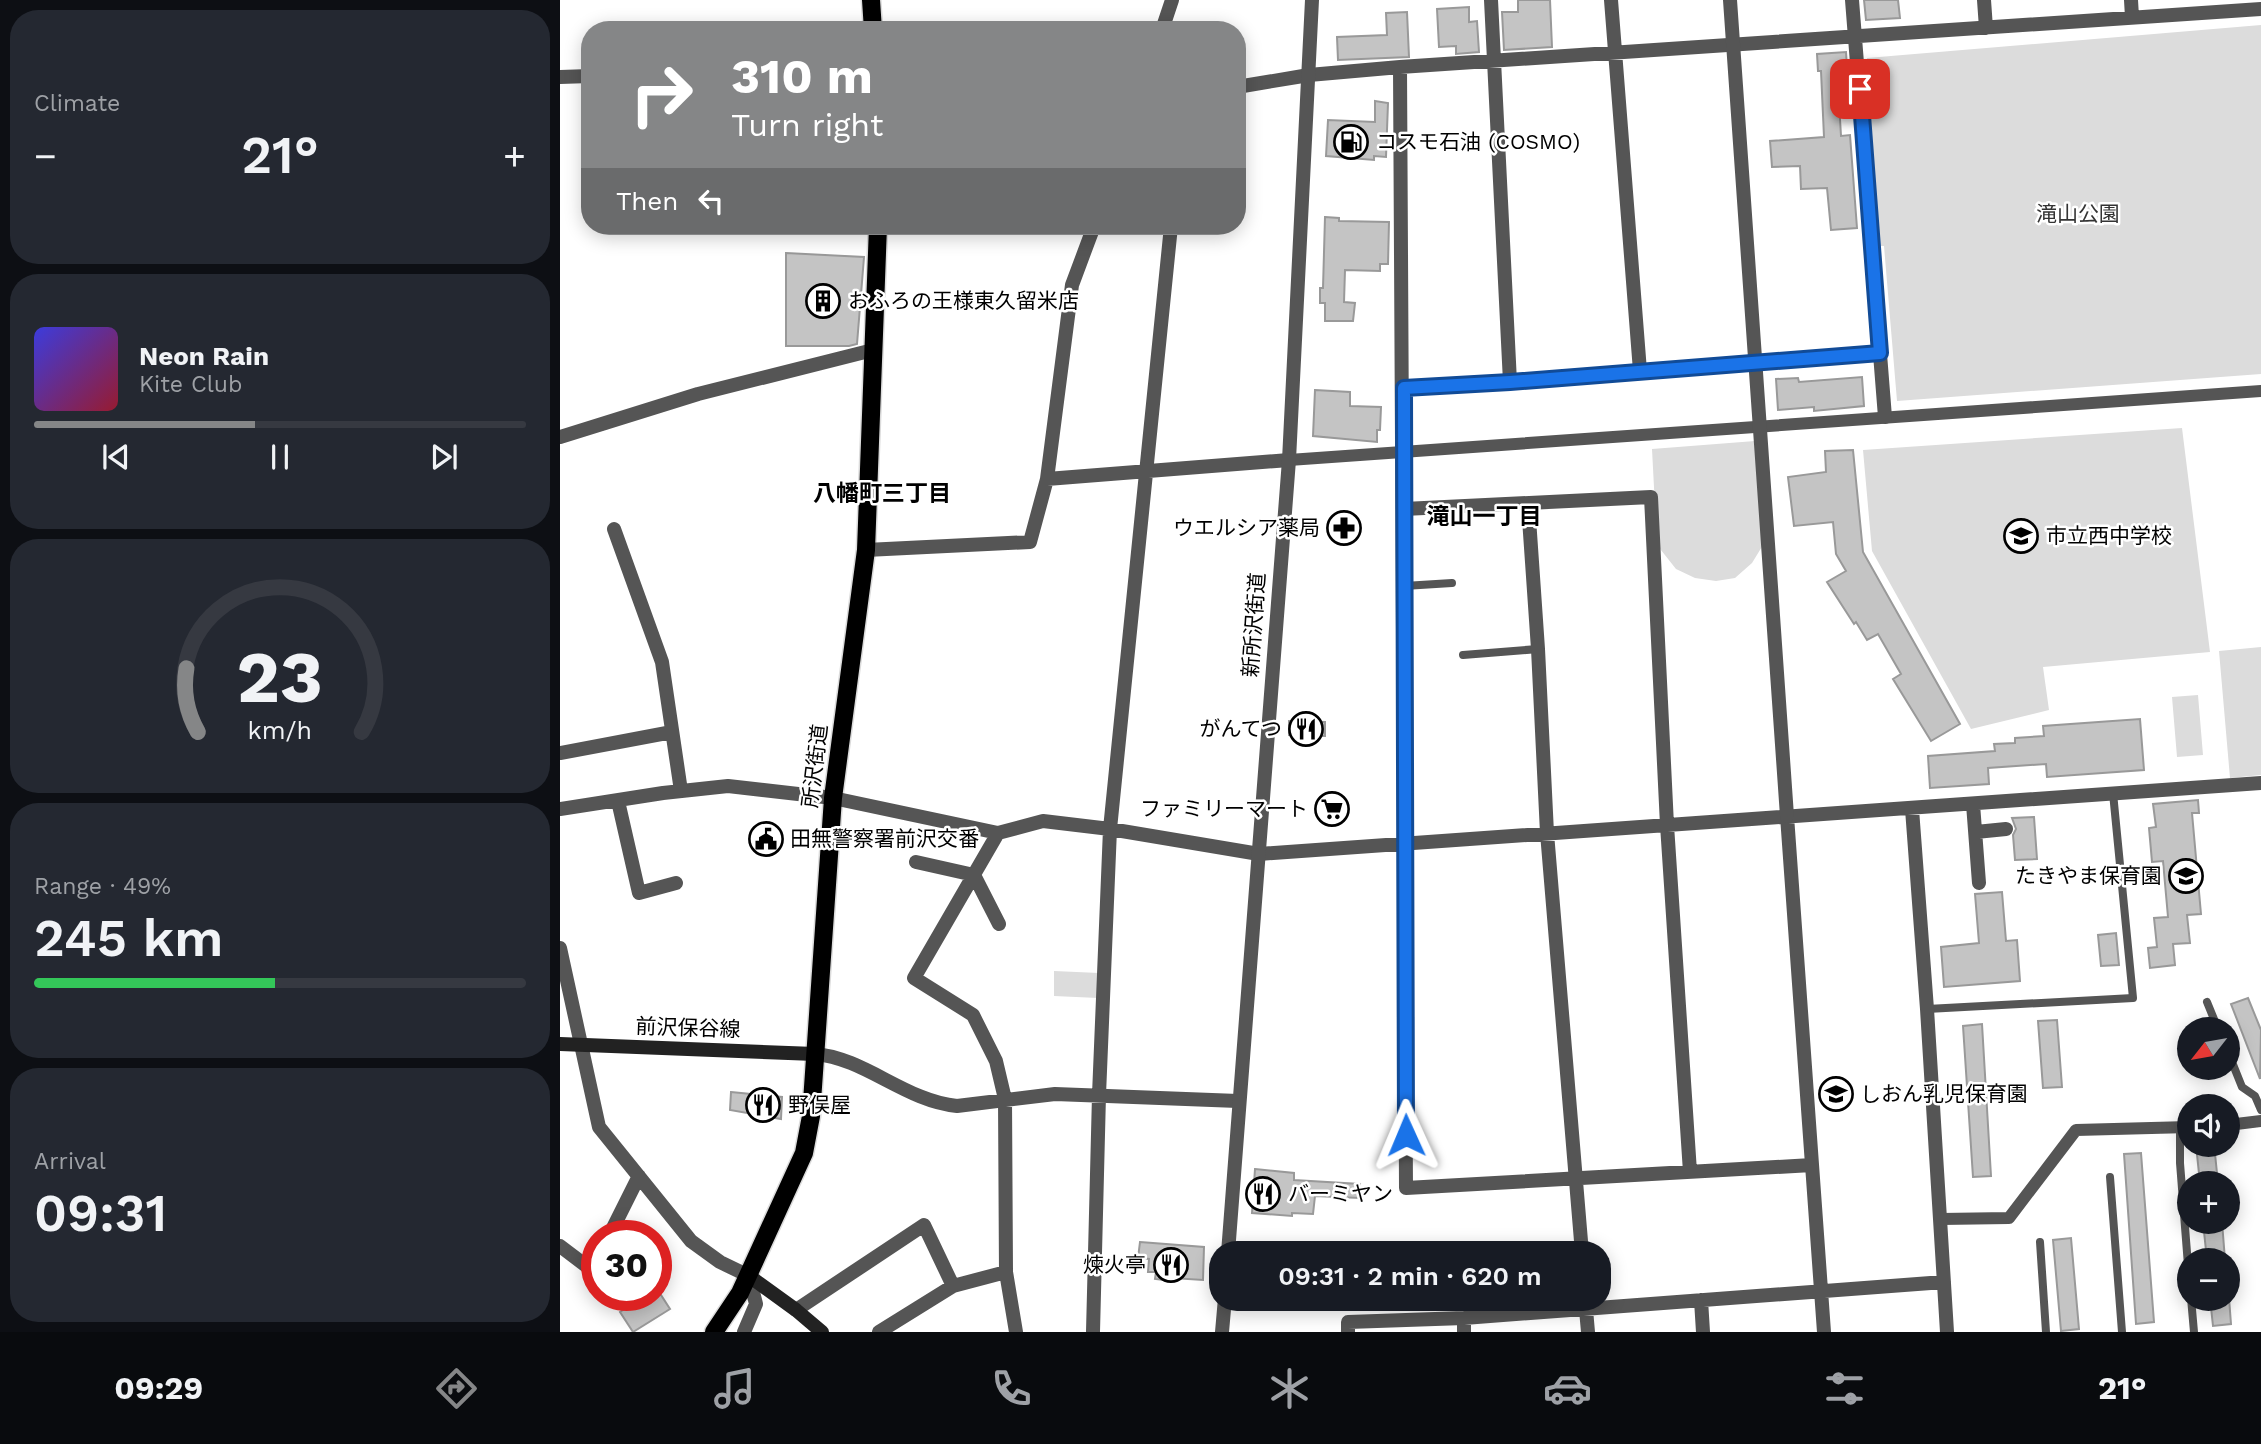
<!DOCTYPE html>
<meta charset="utf-8">
<style>
:root{--surface:#171b24;--page:#242831;--text:#f1f3f6;--muted:#9ea1a6;--line:#363941;--accent:#858687}
body{margin:0;font-family:"Work Sans","Noto Sans JP",sans-serif;background:var(--page);color:var(--text);height:100vh;display:flex;flex-direction:column;font-size:26px;white-space:nowrap}
*{box-sizing:border-box;margin:0}
p{font-size:23px;color:var(--muted)}
.icon{flex:none;width:38px;height:38px;fill:none;stroke:currentColor;stroke-width:2;stroke-linecap:round;stroke-linejoin:round}
.map{position:relative;flex:1;overflow:hidden}
.panel{display:flex;flex-direction:column;gap:10px;padding:10px;background:#0d0f14;width:560px}
.panel>*{flex:none}
.hud{position:absolute;left:21px;top:21px;width:665px;height:214px;border-radius:28px;box-shadow:0 4px 18px #0003;background:#858687;color:#fff;overflow:hidden}
.needle{width:46px;rotate:239deg}
.fabs{position:absolute;left:1617px;top:1017px;display:grid;gap:14px}
.fabs a{display:grid;place-items:center;width:63px;height:63px;border-radius:50%;background:var(--surface);box-shadow:0 4px 18px #0003;font-size:35px}
.speed{position:absolute;left:21px;top:1220px;display:flex;gap:14px;font-size:35px;font-weight:700;text-align:center}
.speed>*{display:grid;place-content:center;width:91px;height:91px;border-radius:50%;background:var(--surface);box-shadow:0 4px 18px #0003;line-height:1}
.speed .limit{border:10px solid #d22;background:#fff;color:#111}
.pin{position:absolute;display:grid;place-items:center;width:60px;height:60px;color:#fff;margin:-30px;border-radius:14px;box-shadow:0 4px 10px #0006}
.me{position:absolute;width:77px;margin:-38px;rotate:359deg;stroke-linejoin:round;filter:drop-shadow(0 0 5px #0008)}
.turn{display:flex;align-items:center;gap:24px;height:147px;padding:0 35px;font-size:32px}
.turn .icon{width:91px;height:91px;stroke-width:2.5}
.turn b{display:block;font-size:49px;line-height:60px}
.then{display:flex;align-items:center;height:66px;padding:0 35px;background:#0003;gap:14px;font-size:26px}
.big{font-size:52px;font-weight:600;line-height:1.1}
.panel .widget{flex:1;display:flex;flex-direction:column;justify-content:center;gap:10px;min-width:0;padding:0 24px;border-radius:28px;background:var(--page)}
.panel .dial{align-items:center;gap:0}
.dial svg{height:182px;overflow:visible;fill:none;stroke:var(--line);stroke-width:7;stroke-linecap:round;text-anchor:middle}
.dial text{fill:var(--text);stroke:none}
.song{display:flex;align-items:center;gap:21px}
.cover{width:84px;height:84px;border-radius:10px;background:linear-gradient(135deg,hsl(240 70% 55%),hsl(350 70% 35%))}
.played{height:7px;border-radius:4px;background:linear-gradient(90deg,var(--accent) 45%,var(--line) 45%)}
.keys{display:flex;justify-content:space-around;direction:ltr}
.heat{display:flex;justify-content:space-between;align-items:center;font-size:38px;direction:ltr}
.charge{height:10px;border-radius:5px;background:linear-gradient(90deg,#34c759 49%,var(--line) 0)}
.trip{position:absolute;left:649px;top:1241px;width:402px;height:70px;border-radius:28px;background:var(--surface);box-shadow:0 4px 18px #0003;font-weight:600;line-height:70px;text-align:center}
.menu{display:flex;height:112px;justify-content:space-around;align-items:center;background:#090b0e;color:var(--muted)}
.menu .icon{width:49px;height:49px}
.menu .selected{color:var(--accent)}
.menu b{font-size:32px;color:var(--text)}
main{display:flex;flex:1;min-height:0}
.map>svg:first-child{display:block}
.green{fill:#dcdcdc}
.building{fill:#c4c4c4;stroke:#999;stroke-width:2}
.lines{fill:none;stroke-linecap:round;stroke-linejoin:round}
.primary-casing{stroke:#dbdbdb;stroke-width:21}
.service{stroke:#555;stroke-width:8}
.pedestrian{stroke:#555;stroke-width:12}
.minor{stroke:#555;stroke-width:14}
.tertiary{stroke:#555;stroke-width:14}
.secondary{stroke:#222;stroke-width:14}
.primary{stroke:#000;stroke-width:18}
.route-casing{stroke:#114b97;stroke-width:18}
.route{stroke:#1a73e8;stroke-width:12}
.labels{text-anchor:middle;stroke-width:5;stroke-linejoin:round;paint-order:stroke}
.poi-label{font-size:21px;fill:#000;stroke:#fff;text-anchor:start}
.park-label{font-size:21px;fill:#333;stroke:#fff}
.street-label{font-size:21px;fill:#000;stroke:#fff}
.neighbourhood-label{font-size:23px;font-weight:bold;fill:#000;stroke:#fff}
</style>
<main>
<section class="panel">
<div class="widget"><p>Climate</p>
<div class="heat"><a>−</a><b class="big">21°</b><a>+</a></div>
</div>
<div class="widget">
<div class="song"><i class="cover"></i><div><b>Neon Rain</b><p>Kite Club</p></div></div>
<div class="played"></div>
<div class="keys"><svg class="icon" aria-label="previous" viewBox="0 0 24 24"><path d="M18 5L8 12l10 7zM5 5v14"/></svg><svg class="icon" aria-label="pause" viewBox="0 0 24 24"><path d="M8 5v14M16 5v14"/></svg><svg class="icon" aria-label="next" viewBox="0 0 24 24"><path d="M6 5l10 7-10 7zM19 5v14"/></svg></div>
</div>
<div class="widget dial"><svg viewBox="0 0 100 80">
<path d="M14 69A42 42 0 1 1 86 69"/>
<path d="M14 69A42 42 0 0 1 9 41" stroke="#858687"/>
<text x="50" y="56" font-size="32" font-weight="700">23</text>
<text x="50" y="72" font-size="11">km/h</text>
</svg></div>
<div class="widget"><p>Range · 49%</p><b class="big">245 km</b><div class="charge"></div></div>
<div class="widget"><p>Arrival</p><b class="big">09:31</b></div>
</section>
<div class="map">
<svg width="1701" height="1332" viewBox="0 0 1701 1332">
<rect width="100%" height="100%" fill="#fff"/>
<path class="green" d="M 1701,25 L 1701,374 L 1337,401 L 1324,246 L 1319,246 L 1307,58 Z
M 1622,428 L 1650,652 L 1483,667 L 1489,710 L 1411,729 L 1312,551 L 1303,450 Z
M 1195,441 L 1203,545 L 1192,563 L 1175,578 L 1156,581 L 1135,578 L 1116,569 L 1097,545 L 1092,449 Z
M 1701,647 L 1701,775 L 1670,778 L 1659,651 Z
M 1638,695 L 1643,755 L 1617,757 L 1612,697 Z
M 494,971 L 539,973 L 538,998 L 494,996 Z"/>
<path class="building" d="M 958,0 L 990,0 L 992,47 L 944,50 L 942,12 L 958,12 Z
M 1304,0 L 1338,0 L 1340,18 L 1306,20 Z
M 909,7 L 909,22 L 917,21 L 919,52 L 896,54 L 896,46 L 879,47 L 877,9 Z
M 847,12 L 849,57 L 778,60 L 777,37 L 827,35 L 826,13 Z
M 1286,52 L 1287,69 L 1282,69 L 1284,102 L 1279,102 L 1281,136 L 1290,135 L 1297,228 L 1271,230 L 1267,188 L 1241,189 L 1240,166 L 1212,167 L 1210,141 L 1264,137 L 1261,71 L 1258,71 L 1257,54 Z
M 815,101 L 828,103 L 826,157 L 814,156 L 814,160 L 766,156 L 768,120 L 815,122 Z
M 765,217 L 779,218 L 779,221 L 829,222 L 828,264 L 820,264 L 820,271 L 785,270 L 784,302 L 795,303 L 793,321 L 765,321 L 765,303 L 760,303 L 760,288 L 763,288 Z
M 226,253 L 304,257 L 297,344 L 289,346 L 226,346 Z
M 1302,377 L 1304,406 L 1254,411 L 1254,407 L 1218,410 L 1216,379 L 1238,378 L 1239,382 Z
M 755,390 L 790,392 L 790,406 L 821,407 L 820,430 L 817,430 L 817,442 L 753,436 Z
M 1293,450 L 1303,552 L 1400,724 L 1371,741 L 1333,679 L 1341,674 L 1318,634 L 1307,640 L 1296,622 L 1294,624 L 1267,582 L 1286,571 L 1276,554 L 1273,522 L 1234,526 L 1228,477 L 1266,472 L 1265,451 Z
M 1580,719 L 1584,770 L 1487,777 L 1486,764 L 1428,768 L 1429,784 L 1370,788 L 1368,756 L 1435,751 L 1434,744 L 1455,743 L 1455,738 L 1484,736 L 1483,726 Z
M 729,721 L 765,722 L 765,736 L 729,735 Z
M 1638,800 L 1639,813 L 1632,813 L 1641,914 L 1627,915 L 1630,943 L 1613,944 L 1615,965 L 1590,968 L 1588,948 L 1597,947 L 1594,918 L 1608,917 L 1603,861 L 1592,862 L 1589,828 L 1596,827 L 1593,804 Z
M 1474,817 L 1477,859 L 1455,860 L 1453,835 L 1456,829 L 1452,818 Z
M 1442,892 L 1446,941 L 1457,940 L 1460,981 L 1384,987 L 1381,947 L 1419,943 L 1415,894 Z
M 1556,933 L 1559,965 L 1541,966 L 1538,935 Z
M 1688,998 L 1701,1030 L 1700,1079 L 1671,1004 Z
M 1497,1020 L 1502,1087 L 1483,1088 L 1478,1021 Z
M 1422,1024 L 1431,1176 L 1413,1177 L 1403,1026 Z
M 171,1092 L 222,1097 L 221,1119 L 170,1110 Z
M 1654,1144 L 1658,1183 L 1640,1183 L 1636,1145 Z
M 1581,1153 L 1594,1322 L 1576,1324 L 1564,1154 Z
M 695,1169 L 734,1173 L 734,1180 L 800,1184 L 799,1198 L 755,1196 L 753,1214 L 732,1213 L 732,1216 L 692,1213 Z
M 1643,1222 L 1662,1222 L 1665,1260 L 1647,1260 Z
M 1511,1238 L 1519,1329 L 1501,1331 L 1493,1240 Z
M 580,1242 L 644,1247 L 643,1280 L 612,1278 L 611,1281 L 595,1279 L 596,1272 L 588,1272 L 589,1259 L 578,1258 Z
M 85,1295 L 101,1295 L 110,1309 L 73,1332 L 60,1312 Z
M 1650,1298 L 1669,1298 L 1671,1324 L 1653,1326 Z"/>
<g class="lines">
<g class="primary-casing">
<path id="primary" d="M 311,0 L 313,30
M 154,1332 L 180,1293 L 244,1153 L 251,1116 L 273,798 L 306,550 L 318,226"/>
</g>
<path class="service" d="M 844,586 L 892,583
M 903,655 L 978,649
M 1647,1002 L 1658,1029
M 1367,1009 L 1573,998 L 1553,793
M 1668,1052 L 1682,1087 L 1695,1096 L 1701,1110
M 1620,1127 L 1620,1163 L 1629,1278
M 1550,1177 L 1562,1332
M 1480,1242 L 1486,1332
M 1631,1298 L 1634,1332"/>
<path class="pedestrian" d="M 729,460 L 1701,391
M 1668,1125 L 1701,1121
M 1381,1219 L 1449,1218 L 1516,1130 L 1629,1127"/>
<path class="minor" d="M 931,0 L 950,382
M 1051,0 L 1080,371
M 1292,0 L 1325,417
M 1424,0 L 1426,28
M 1571,0 L 1572,17
M 602,30 L 612,0
M 840,67 L 846,1188 L 1252,1165
M 0,77 L 30,76
M 677,87 L 749,75 L 840,67 L 1701,9
M 844,388 L 950,382 L 1320,353
M 0,437 L 138,394 L 313,350
M 487,479 L 729,460
M 968,504 L 978,649 L 987,833 L 1022,1253
M 844,509 L 1091,497 L 1107,825 L 1130,1172
M 54,529 L 102,662 L 121,791
M 306,550 L 470,542 L 487,479 L 512,285 L 534,226
M 0,753 L 112,732
M 58,801 L 79,893 L 116,883
M 1413,804 L 1419,883
M 0,809 L 103,793 L 168,786 L 273,798 L 438,833 L 483,821 L 550,829 L 699,854 L 1701,783
M 1352,809 L 1367,1009 L 1387,1332
M 1227,816 L 1264,1332
M 1416,832 L 1446,829
M 356,862 L 414,875 L 439,924
M 0,948 L 39,1127 L 131,1241 L 160,1262 L 189,1276 L 196,1304 L 184,1332
M 255,1054 C 305,1058 345,1101 397,1106 L 495,1094 L 678,1101
M 49,1236 L 79,1176
M 0,1246 L 37,1274
M 446,1272 L 456,1332
M 1025,1298 L 1028,1332
M 1141,1300 L 1143,1332
M 236,1310 L 364,1225 L 393,1286
M 904,1318 L 904,1332
M 319,1332 L 393,1286 L 446,1272 L 445,1099 L 436,1061 L 413,1015 L 354,978 L 438,833
M 533,1332 L 539,1095 L 550,829 L 611,226
M 788,1332 L 788,1322 L 904,1318 L 1384,1282"/>
<path class="tertiary" d="M 1170,0 L 1227,816
M 668,1253 L 729,460 L 752,0
M 662,1332 L 665,1298"/>
<path class="secondary" d="M 0,1044 L 255,1054
M 189,1276 L 236,1310 L 262,1332"/>
<use href="#primary" class="primary"/>
</g>
<g class="lines">
<g class="route-casing">
<path id="route" d="M 846,1135 L 844,388 L 950,382 L 1320,353 L 1300,89"/>
</g>
<use href="#route" class="route"/>
</g>
<defs>
<g id="fuel-ring" transform="scale(1.75)"><circle r="9.5" fill="#fff" stroke="#000" stroke-width="1.5"/><path d="M-5.5-6h7V0h2V4h1.3V-2.5L3-4.5l.8-.8L6-3V5H2.5V1h-1V6h-7ZM-4.2-4.7v3.2H.2V-4.7Z" fill="#000"/></g>
<g id="building-ring" transform="scale(1.75)"><circle r="9.5" fill="#fff" stroke="#000" stroke-width="1.5"/><path d="M-4-6H4V6H1V3H-1V6H-4ZM-2.5-4.3h1.7v1.8h-1.7ZM.8-4.3h1.7v1.8H.8ZM-2.5-1h1.7V.8h-1.7ZM.8-1h1.7V.8H.8Z" fill="#000"/></g>
<g id="pharmacy-ring" transform="scale(1.75)"><circle r="9.5" fill="#fff" stroke="#000" stroke-width="1.5"/><path d="M-2-6h4v4h4v4h-4v4h-4v-4h-4v-4h4Z" fill="#000"/></g>
<g id="school-ring" transform="scale(1.75)"><circle r="9.5" fill="#fff" stroke="#000" stroke-width="1.5"/><path d="M0-5L7-2L0 1L-7-2ZM-4 1L0 2.5L4 1V4Q0 6-4 4Z" fill="#000"/></g>
<g id="restaurant-ring" transform="scale(1.75)"><circle r="9.5" fill="#fff" stroke="#000" stroke-width="1.5"/><path d="M-5-6h1v4h1v-4h1v4h1v-4h1v5L-1.5 .5V6h-2V.5L-5-1ZM5-6V6H3V1.5H1.5Q1.5-4 5-6Z" fill="#000"/></g>
<g id="supermarket-ring" transform="scale(1.75)"><circle r="9.5" fill="#fff" stroke="#000" stroke-width="1.5"/><path d="M-6-5.5h2.5l.6 2H6L4.5 2H-2.5L-4.4-4H-6ZM-1.5 3.2a1.3 1.3 0 1 0 .1 0ZM3 3.2a1.3 1.3 0 1 0 .1 0Z" fill="#000"/></g>
<g id="civic-ring" transform="scale(1.75)"><circle r="9.5" fill="#fff" stroke="#000" stroke-width="1.5"/><path d="M-.6-6.5H3V-4.5H.6V-3L4-1V1h2V6H-6V1h2V-1L-.6-3ZM-1.2 2.5V6h2.4V2.5Z" fill="#000"/></g>
</defs>
<g fill-rule="evenodd">
<use href="#fuel-ring" x="791" y="142"/>
<use href="#building-ring" x="263" y="301"/>
<use href="#pharmacy-ring" x="784" y="528"/>
<use href="#school-ring" x="1461" y="536"/>
<use href="#restaurant-ring" x="746" y="729"/>
<use href="#supermarket-ring" x="772" y="809"/>
<use href="#civic-ring" x="206" y="839"/>
<use href="#school-ring" x="1626" y="876"/>
<use href="#school-ring" x="1276" y="1094"/>
<use href="#restaurant-ring" x="203" y="1105"/>
<use href="#restaurant-ring" x="703" y="1194"/>
<use href="#restaurant-ring" x="611" y="1265"/>
</g>
<g class="labels">
<g class="poi-label">
<text x="816" y="149">コスモ石油 (COSMO)</text>
<text x="288" y="308">おふろの王様東久留米店</text>
<text x="760" y="535" text-anchor="end">ウエルシア薬局</text>
<text x="1486" y="543">市立西中学校</text>
<text x="722" y="736" text-anchor="end">がんてつ</text>
<text x="748" y="816" text-anchor="end">ファミリーマート</text>
<text x="230" y="846">田無警察署前沢交番</text>
<text x="1602" y="883" text-anchor="end">たきやま保育園</text>
<text x="1300" y="1101">しおん乳児保育園</text>
<text x="228" y="1112">野俣屋</text>
<text x="728" y="1201">バーミヤン</text>
<text x="586" y="1272" text-anchor="end">煉火亭</text>
</g>
<g class="park-label">
<text x="1518" y="221">滝山公園</text>
</g>
<g class="street-label">
<text transform="translate(694 625) rotate(-86)" y="7">新所沢街道</text>
<text transform="translate(255 766) rotate(-83)" y="7">所沢街道</text>
<text transform="translate(128 1028) rotate(2)" y="7">前沢保谷線</text>
</g>
<g class="neighbourhood-label">
<text x="322" y="501">八幡町三丁目</text>
<text x="924" y="524">滝山一丁目</text>
</g>
</g>
</svg>
<div class="fabs">
<a><svg class="needle" viewBox="-14 -14 28 28"><path d="M0-13l5 13h-10z" fill="#e53935"/><path d="M0 13l5-13h-10z" fill="#9ea1a6"/></svg></a>
<a><svg class="icon" aria-label="sound" viewBox="0 0 24 24"><path d="M4 9h4l5-4v14l-5-4H4zM17 9q2 3 0 6"/></svg></a>
<a>+</a>
<a>−</a>
</div>
<div class="speed"><div class="limit">30</div></div>
<div class="pin" style="left:1300px;top:89px;background:#d93025"><svg class="icon" aria-label="arrive" viewBox="0 0 24 24"><path d="M6 21V4h12l-3 4 3 4H6"/></svg></div>
<svg class="me" style="left:846px;top:1135px" viewBox="-20 -20 40 40"><path d="M0-17L14 15 0 8-14 15z" fill="#1a73e8" stroke="#fff" stroke-width="4"/></svg>
<div class="trip">09:31 · 2 min · 620 m</div>
<div class="hud">
<div class="turn"><svg class="icon" aria-label="right" viewBox="0 0 24 24"><path d="M7 20v-9h11M14 6l5 5-5 5"/></svg><div><b>310 m</b>Turn right</div></div>
<div class="then">Then<svg class="icon" aria-label="left" viewBox="0 0 24 24"><path d="M17 20v-9H6M10 6l-5 5 5 5"/></svg></div>
</div>
</div>
</main>
<nav class="menu">
<b>09:29</b>
<svg class="icon selected" aria-label="directions" viewBox="0 0 24 24"><path d="M12 3l9 9-9 9-9-9zM9 14v-3h6M13 9l2 2-2 2"/></svg>
<svg class="icon" aria-label="music" viewBox="0 0 24 24"><path d="M9 18V5l10-2v13"/><circle cx="6" cy="18" r="3"/><circle cx="16" cy="16" r="3"/></svg>
<svg class="icon" aria-label="phone" viewBox="0 0 24 24"><path d="M5 4h4l2 5-3 2q2 4 5 5l2-3 5 2v4C11 20 4 13 5 4z"/></svg>
<svg class="icon" aria-label="climate" viewBox="0 0 24 24"><path d="M12 3v18M4 7l16 10M4 17L20 7"/></svg>
<svg class="icon" aria-label="car" viewBox="0 0 24 24"><path d="M5 17H2v-5l4-1 3-4h7l3 4 3 1v5h-3M9 17h6M6 11h13"/><circle cx="7" cy="17" r="2"/><circle cx="17" cy="17" r="2"/></svg>
<svg class="icon" aria-label="filters" viewBox="0 0 24 24"><path d="M4 7h16M4 17h16"/><circle cx="9" cy="7" r="2"/><circle cx="15" cy="17" r="2"/></svg>
<b>21°</b>
</nav>
